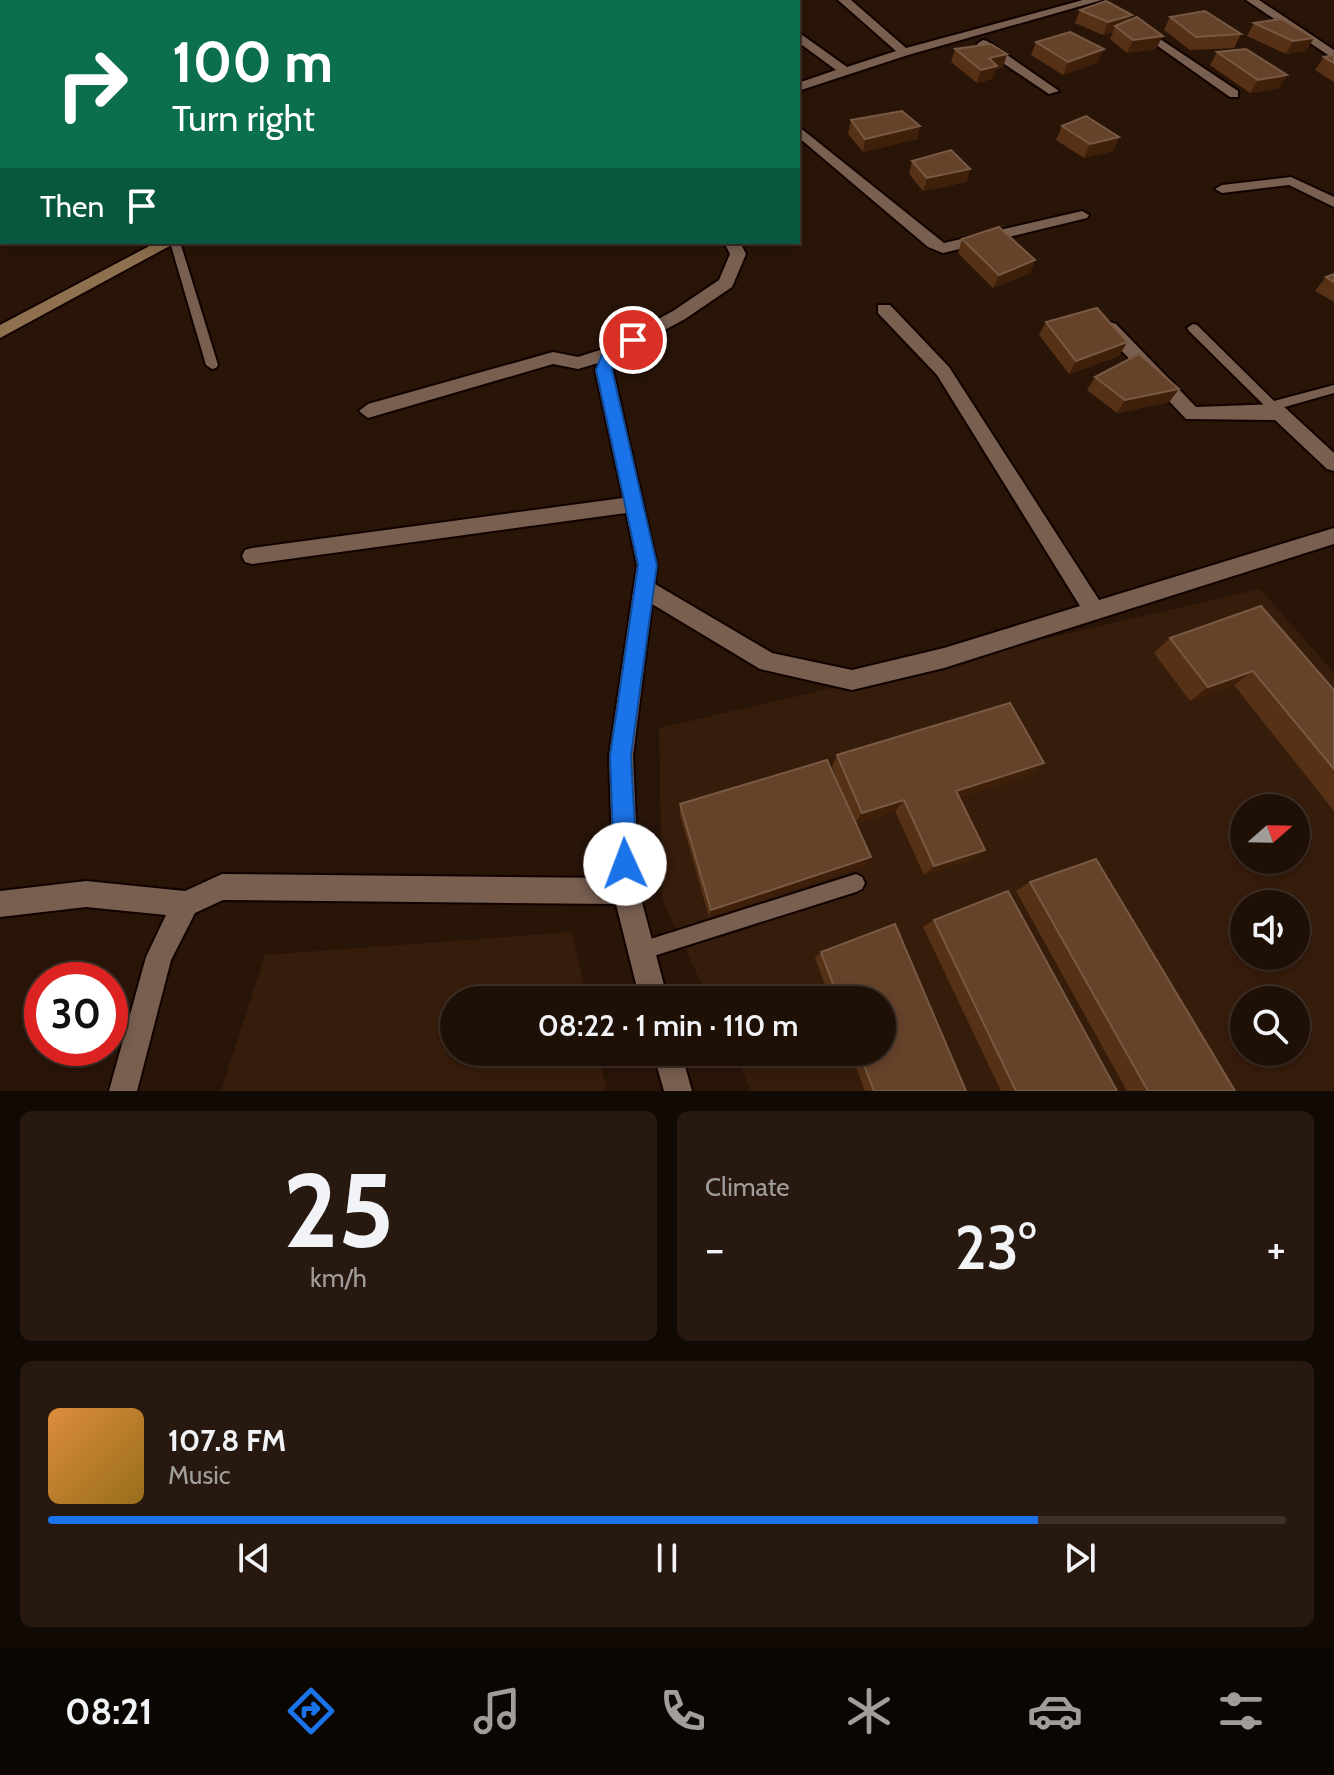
<!DOCTYPE html>
<meta charset="utf-8">
<style>
:root{--surface:#1f1006;--page:#271910;--text:#f1f3f6;--muted:#a19d9b;--line:#3c3028;--accent:#1a73e8}
body{margin:0;font-family:Cabin,sans-serif;background:var(--page);color:var(--text);height:100vh;display:flex;flex-direction:column;font-size:30px;white-space:nowrap}
*{box-sizing:border-box;margin:0}
p{font-size:26px;color:var(--muted)}
.icon{flex:none;width:44px;height:44px;fill:none;stroke:currentColor;stroke-width:2;stroke-linecap:round;stroke-linejoin:round}
.map{position:relative;height:1091px;overflow:hidden}
.sheet{display:flex;flex-direction:column;gap:20px;padding:20px;background:#110903;flex:1}
.sheet>*{flex:none}
.banner{position:absolute;left:0px;top:0px;width:800px;height:244px;box-shadow:0 4px 12px #0003,0 0 0 2px var(--line);background:#0b6e4f;color:#fff;overflow:hidden}
.needle{width:52px;rotate:70deg}
.buttons{position:absolute;left:1230px;top:794px;display:grid;gap:16px}
.buttons a{display:grid;place-items:center;width:80px;height:80px;border-radius:50%;background:var(--surface);box-shadow:0 4px 12px #0003,0 0 0 2px var(--line);font-size:40px}
.speed{position:absolute;left:24px;top:962px;display:flex;gap:16px;font-size:40px;font-weight:700;text-align:center}
.speed>*{display:grid;place-content:center;width:104px;height:104px;border-radius:50%;background:var(--surface);box-shadow:0 4px 12px #0003,0 0 0 2px var(--line);line-height:1}
.speed .limit{border:12px solid #d22;background:#fff;color:#111}
.pin{position:absolute;display:grid;place-items:center;width:68px;height:68px;color:#fff;margin:-34px;border:4px solid #fff;border-radius:50%;box-shadow:0 2px 8px #0007}
.me{position:absolute;width:88px;margin:-44px;rotate:358deg;stroke-linejoin:round;filter:drop-shadow(0 0 6px #0008)}
.turn{display:flex;align-items:center;gap:28px;height:168px;padding:0 40px;font-size:36px}
.turn .icon{width:104px;height:104px;stroke-width:2.5}
.turn b{display:block;font-size:56px;line-height:68px}
.then{display:flex;align-items:center;height:76px;padding:0 40px;background:#0003;gap:16px;font-size:30px}
.big{font-size:60px;font-weight:600;line-height:1.1}
.sheet .tile{flex:1;display:flex;flex-direction:column;justify-content:center;gap:12px;min-width:0;padding:0 28px;border-radius:12px;background:var(--page)}
.sheet .dial{align-items:center;gap:0}
.dial b{font-size:104px;line-height:1}
.song{display:flex;align-items:center;gap:24px}
.cover{width:96px;height:96px;border-radius:12px;background:linear-gradient(135deg,hsl(30 70% 55%),hsl(40 70% 35%))}
.played{height:8px;border-radius:4px;background:linear-gradient(90deg,var(--accent) 80%,var(--line) 80%)}
.keys{display:flex;justify-content:space-around;direction:ltr}
.heat{display:flex;justify-content:space-between;align-items:center;font-size:44px;direction:ltr}
.sheet .tiles{flex:1;display:grid;gap:20px;grid-template-columns:1fr 1fr}
.tile:last-child{grid-column:span 2}
.trip{position:absolute;left:440px;top:986px;width:456px;height:80px;border-radius:40px;background:var(--surface);box-shadow:0 4px 12px #0003,0 0 0 2px var(--line);font-weight:600;line-height:80px;text-align:center}
.dock{display:flex;height:128px;justify-content:space-around;align-items:center;background:#0c0602;color:var(--muted)}
.dock .icon{width:56px;height:56px}
.dock .on{color:var(--accent)}
.dock b{font-size:36px;color:var(--text)}
.map>svg:first-child{display:block}
.built{fill:#361c0b;fill-rule:evenodd}
.lines{fill:none;stroke-linecap:round;stroke-linejoin:round}
.service-casing{stroke:#110200;stroke-width:4}
.minor-casing{stroke:#110200;stroke-width:4}
.secondary-casing{stroke:#110200;stroke-width:4}
.service{fill:#785f50;fill-rule:evenodd}
.minor{fill:#785f50;fill-rule:evenodd}
.secondary{fill:#8e6f4e;fill-rule:evenodd}
.wall{fill:#563116}
.shaded-wall{fill:#3e1f09}
.building{fill:#65422a;stroke:#785943;stroke-width:2}
.route{fill:#1a73e8;stroke:#114b97;stroke-width:2}
</style>
<div class="map">
<svg width="1334" height="1091" viewBox="0 0 1334 1091">
<rect width="100%" height="100%" fill="#291508"/>
<path class="built" d="M 1260,589 L 1334,673 L 1334,1091 L 751,1091 L 733,1052 L 882,1052 L 882,1000 L 709,1000 L 662,899 L 659,728 ZM 1244,808 L 1296,808 L 1296,860 L 1244,860 ZM 1244,904 L 1296,904 L 1296,956 L 1244,956 ZM 1244,1000 L 1296,1000 L 1296,1052 L 1244,1052 Z
M 572,932 L 587,1000 L 454,1000 L 454,1052 L 598,1052 L 607,1091 L 221,1091 L 265,955 Z"/>
<g class="lines">
<g class="service-casing">
<path id="service" d="M 170,242 L 180,242 L 218,365 L 216,368 L 212,369 L 206,365 Z
M 1193,324 L 1197,325 L 1274,401 L 1334,385 L 1334,393 L 1281,408 L 1279,412 L 1271,412 L 1189,331 L 1187,328 Z
M 856,874 L 862,877 L 865,883 L 862,889 L 856,892 L 641,960 L 634,958 L 632,951 L 634,944 L 641,942 Z"/>
</g>
<g class="minor-casing">
<path id="minor" d="M 276,0 L 294,0 L 274,2 Z
M 532,0 L 545,0 L 547,2 L 534,2 Z
M 838,0 L 851,0 L 906,48 L 1083,0 L 1102,0 L 908,55 L 798,91 L 798,83 L 836,70 L 798,42 L 798,32 L 847,67 L 896,51 Z
M 1246,0 L 1259,0 L 1334,50 L 1334,59 Z
M 1139,25 L 1238,91 L 1238,97 L 1230,97 L 1135,30 L 1133,28 Z
M 983,40 L 987,41 L 1059,91 L 1049,94 L 979,47 L 977,44 Z
M 798,126 L 944,243 L 1082,211 L 1089,215 L 1087,218 L 943,253 L 928,247 L 798,137 Z
M 0,134 L 2,134 L 2,142 L 0,142 Z
M 1291,177 L 1334,197 L 1334,207 L 1289,185 L 1222,193 L 1215,189 L 1222,185 Z
M 724,242 L 740,242 L 746,254 L 732,287 L 685,319 L 616,356 L 613,370 L 657,565 L 655,584 L 772,653 L 852,670 L 944,648 L 1080,606 L 937,375 L 878,313 L 878,305 L 890,305 L 949,367 L 1099,600 L 1334,528 L 1334,544 L 944,668 L 852,690 L 760,669 L 652,604 L 633,756 L 639,891 L 668,1000 L 640,1000 L 616,904 L 223,900 L 195,913 L 171,960 L 137,1091 L 109,1091 L 146,957 L 166,915 L 86,907 L 0,917 L 0,891 L 86,881 L 185,891 L 222,874 L 613,878 L 609,756 L 637,565 L 626,513 L 252,564 L 245,562 L 242,556 L 245,550 L 252,548 L 623,498 L 595,370 L 598,363 L 578,369 L 553,364 L 368,418 L 359,411 L 368,404 L 553,352 L 578,357 L 603,349 L 673,311 L 719,280 L 730,254 Z
M 1110,322 L 1116,324 L 1196,407 L 1281,404 L 1334,453 L 1334,471 L 1327,469 L 1275,420 L 1186,419 L 1104,332 L 1102,328 Z
M 653,1052 L 681,1052 L 692,1091 L 664,1091 Z"/>
</g>
<g class="secondary-casing">
<path id="secondary" d="M 623,0 L 637,0 L 621,2 Z
M 157,242 L 177,242 L 0,338 L 0,325 Z"/>
</g>
<use href="#service" class="service"/>
<use href="#minor" class="minor"/>
<use href="#secondary" class="secondary"/>
</g>
<path class="wall" d="M 1080,10 L 1130,20 L 1156,49 L 1127,53 L 1110,39 L 1113,32 L 1103,35 L 1075,23 Z
M 1170,17 L 1241,34 L 1234,48 L 1190,50 L 1164,30 Z
M 1281,19 L 1306,51 L 1286,54 L 1247,36 L 1254,23 Z
M 1036,42 L 1098,62 L 1063,75 L 1031,55 Z
M 955,49 L 1007,54 L 1003,67 L 996,69 L 992,79 L 977,83 L 951,62 Z
M 1217,52 L 1287,75 L 1279,88 L 1250,93 L 1210,65 Z
M 1334,55 L 1334,82 L 1315,70 L 1324,57 Z
M 851,120 L 920,126 L 917,139 L 863,152 L 848,134 Z
M 1062,126 L 1119,137 L 1113,151 L 1084,158 L 1056,140 Z
M 912,161 L 970,169 L 966,182 L 923,191 L 909,174 Z
M 962,239 L 1035,260 L 1030,273 L 993,288 L 958,253 Z
M 1334,274 L 1334,302 L 1315,291 L 1326,277 Z
M 1046,322 L 1127,342 L 1119,356 L 1069,374 L 1039,335 Z
M 1095,377 L 1179,389 L 1169,402 L 1117,413 L 1087,390 Z
M 1170,638 L 1334,690 L 1334,811 L 1234,685 L 1190,701 L 1154,653 Z
M 837,755 L 1031,775 L 959,797 L 985,850 L 973,859 L 924,875 L 895,811 L 856,823 L 864,866 L 709,917 L 680,815 L 680,804 L 847,804 L 832,767 Z
M 1030,882 L 1235,1091 L 1127,1091 L 1016,891 Z
M 934,920 L 1117,1091 L 1001,1091 L 923,927 Z
M 895,924 L 966,1091 L 865,1091 L 850,1052 L 882,1052 L 882,1000 L 831,1000 L 815,958 L 821,952 Z"/>
<path class="shaded-wall" d="M 1132,15 L 1127,28 L 1115,26 L 1113,32 L 1103,35 L 1108,22 Z
M 1163,36 L 1156,49 L 1127,53 L 1133,40 Z
M 1314,38 L 1306,51 L 1286,54 L 1293,41 Z
M 1104,49 L 1098,62 L 1063,75 L 1068,62 Z
M 1007,54 L 1003,67 L 996,69 L 992,79 L 977,83 L 981,70 L 989,58 Z
M 1287,75 L 1279,88 L 1250,93 L 1258,80 Z
M 920,126 L 917,139 L 863,152 L 865,139 Z
M 1119,137 L 1113,151 L 1084,158 L 1090,144 Z
M 970,169 L 966,182 L 923,191 L 927,178 Z
M 1035,260 L 1030,273 L 993,288 L 999,275 Z
M 1127,342 L 1119,356 L 1069,374 L 1076,361 Z
M 1179,389 L 1169,402 L 1117,413 L 1125,400 Z
M 1253,671 L 1234,685 L 1190,701 L 1208,687 Z
M 1044,763 L 1031,775 L 945,802 L 956,791 Z
M 904,800 L 895,811 L 855,823 L 862,813 Z
M 985,850 L 973,859 L 924,875 L 934,866 Z
M 871,857 L 864,866 L 709,917 L 711,910 Z"/>
<path class="building" d="M 1106,1 L 1132,15 L 1108,22 L 1080,10 Z
M 1205,11 L 1241,34 L 1196,37 L 1170,17 Z
M 1137,17 L 1163,36 L 1133,40 L 1115,26 Z
M 1281,19 L 1314,38 L 1293,41 L 1254,23 Z
M 1070,32 L 1104,49 L 1068,62 L 1036,42 Z
M 991,44 L 1007,54 L 989,58 L 997,66 L 981,70 L 955,49 Z
M 1246,49 L 1287,75 L 1258,80 L 1217,52 Z
M 1334,55 L 1334,63 L 1324,57 Z
M 902,111 L 920,126 L 865,139 L 851,120 Z
M 1086,116 L 1119,137 L 1090,144 L 1062,126 Z
M 951,150 L 970,169 L 927,178 L 912,161 Z
M 999,227 L 1035,260 L 999,275 L 962,239 Z
M 1334,274 L 1334,282 L 1326,277 Z
M 1097,308 L 1127,342 L 1076,361 L 1046,322 Z
M 1139,354 L 1179,389 L 1125,400 L 1095,377 Z
M 1261,606 L 1334,690 L 1334,769 L 1253,671 L 1208,687 L 1170,638 Z
M 1010,703 L 1044,763 L 956,791 L 985,850 L 934,866 L 904,800 L 862,813 L 837,755 Z
M 827,760 L 871,857 L 711,910 L 680,804 Z
M 1096,859 L 1235,1091 L 1148,1091 L 1030,882 Z
M 1008,891 L 1117,1091 L 1016,1091 L 934,920 Z
M 895,924 L 966,1091 L 874,1091 L 859,1052 L 882,1052 L 882,1000 L 839,1000 L 821,952 Z"/>
<path class="route" d="M 633,335 L 640,340 L 616,356 L 612,370 L 657,565 L 631,756 L 637,864 L 633,872 L 625,876 L 617,872 L 614,864 L 610,756 L 638,565 L 596,370 L 604,349 Z"/>
</svg>
<div class="buttons">
<a><svg class="needle" viewBox="-14 -14 28 28"><path d="M0-13l5 13h-10z" fill="#e53935"/><path d="M0 13l5-13h-10z" fill="#a19d9b"/></svg></a>
<a><svg class="icon" aria-label="sound" viewBox="0 0 24 24"><path d="M4 9h4l5-4v14l-5-4H4zM17 9q2 3 0 6"/></svg></a>
<a><svg class="icon" aria-label="search" viewBox="0 0 24 24"><circle cx="10" cy="10" r="6"/><path d="M15 15l6 6"/></svg></a>
</div>
<div class="speed"><div class="limit">30</div></div>
<div class="pin" style="left:633px;top:340px;background:#d93025"><svg class="icon" aria-label="arrive" viewBox="0 0 24 24"><path d="M6 21V4h12l-3 4 3 4H6"/></svg></div>
<svg class="me" style="left:625px;top:864px" viewBox="-20 -20 40 40"><circle r="19" fill="#fff"/><path d="M0-13L10 11 0 6-10 11z" fill="#1a73e8"/></svg>
<div class="trip">08:22 · 1 min · 110 m</div>
<div class="banner">
<div class="turn"><svg class="icon" aria-label="right" viewBox="0 0 24 24"><path d="M7 20v-9h11M14 6l5 5-5 5"/></svg><div><b>100 m</b>Turn right</div></div>
<div class="then">Then<svg class="icon" aria-label="arrive" viewBox="0 0 24 24"><path d="M6 21V4h12l-3 4 3 4H6"/></svg></div>
</div>
</div>
<section class="sheet">
<div class="tiles">
<div class="tile dial"><b>25</b><p>km/h</p></div>
<div class="tile"><p>Climate</p>
<div class="heat"><a>−</a><b class="big">23°</b><a>+</a></div>
</div>
<div class="tile">
<div class="song"><i class="cover"></i><div><b>107.8 FM</b><p>Music</p></div></div>
<div class="played"></div>
<div class="keys"><svg class="icon" aria-label="previous" viewBox="0 0 24 24"><path d="M18 5L8 12l10 7zM5 5v14"/></svg><svg class="icon" aria-label="pause" viewBox="0 0 24 24"><path d="M8 5v14M16 5v14"/></svg><svg class="icon" aria-label="next" viewBox="0 0 24 24"><path d="M6 5l10 7-10 7zM19 5v14"/></svg></div>
</div>
</div>
</section>
<nav class="dock">
<b>08:21</b>
<svg class="icon on" aria-label="directions" viewBox="0 0 24 24"><path d="M12 3l9 9-9 9-9-9zM9 14v-3h6M13 9l2 2-2 2"/></svg>
<svg class="icon" aria-label="music" viewBox="0 0 24 24"><path d="M9 18V5l10-2v13"/><circle cx="6" cy="18" r="3"/><circle cx="16" cy="16" r="3"/></svg>
<svg class="icon" aria-label="phone" viewBox="0 0 24 24"><path d="M5 4h4l2 5-3 2q2 4 5 5l2-3 5 2v4C11 20 4 13 5 4z"/></svg>
<svg class="icon" aria-label="climate" viewBox="0 0 24 24"><path d="M12 3v18M4 7l16 10M4 17L20 7"/></svg>
<svg class="icon" aria-label="car" viewBox="0 0 24 24"><path d="M5 17H2v-5l4-1 3-4h7l3 4 3 1v5h-3M9 17h6M6 11h13"/><circle cx="7" cy="17" r="2"/><circle cx="17" cy="17" r="2"/></svg>
<svg class="icon" aria-label="filters" viewBox="0 0 24 24"><path d="M4 7h16M4 17h16"/><circle cx="9" cy="7" r="2"/><circle cx="15" cy="17" r="2"/></svg>
</nav>
